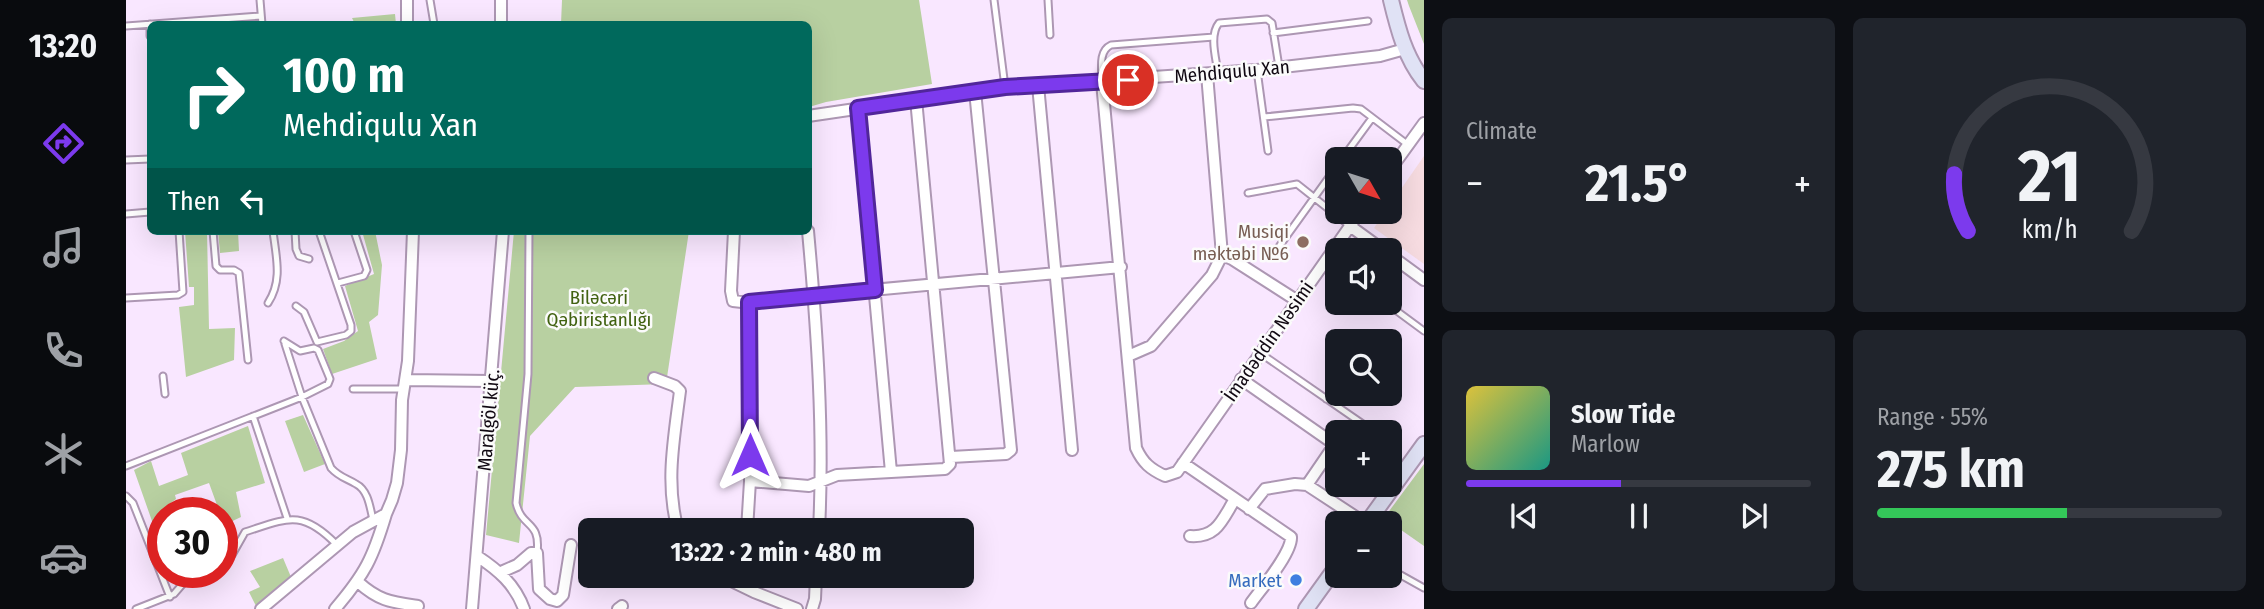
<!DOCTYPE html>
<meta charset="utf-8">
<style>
:root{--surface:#171b24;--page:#20242c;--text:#f1f3f6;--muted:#9ea1a6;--line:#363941;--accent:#7c3aed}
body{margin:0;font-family:"Fira Sans Condensed",sans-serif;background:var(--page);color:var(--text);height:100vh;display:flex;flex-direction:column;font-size:26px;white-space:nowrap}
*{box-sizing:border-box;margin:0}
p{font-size:23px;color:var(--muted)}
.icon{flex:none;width:38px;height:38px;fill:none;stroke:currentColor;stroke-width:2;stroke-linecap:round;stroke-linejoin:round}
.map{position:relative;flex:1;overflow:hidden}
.panel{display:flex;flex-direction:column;gap:18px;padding:18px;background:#0d0f14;width:840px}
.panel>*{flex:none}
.top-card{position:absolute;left:21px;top:21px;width:665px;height:214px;border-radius:10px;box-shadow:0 7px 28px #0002;background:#00695c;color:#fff;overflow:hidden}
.needle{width:46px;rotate:129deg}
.controls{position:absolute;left:1199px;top:147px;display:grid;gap:14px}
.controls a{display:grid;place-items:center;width:77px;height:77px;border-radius:10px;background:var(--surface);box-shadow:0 7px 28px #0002;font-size:35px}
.speed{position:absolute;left:21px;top:497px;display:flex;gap:14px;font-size:35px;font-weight:700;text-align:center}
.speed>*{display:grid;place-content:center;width:91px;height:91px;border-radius:50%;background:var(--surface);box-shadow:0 7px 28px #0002;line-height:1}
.speed .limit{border:10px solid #d22;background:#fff;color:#111}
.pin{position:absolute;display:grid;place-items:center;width:60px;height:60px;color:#fff;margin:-30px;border:4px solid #fff;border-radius:50%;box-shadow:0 2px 7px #0007}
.me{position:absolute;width:77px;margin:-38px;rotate:0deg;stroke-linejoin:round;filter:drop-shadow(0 0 5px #0008)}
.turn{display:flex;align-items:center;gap:24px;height:147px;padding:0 21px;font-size:32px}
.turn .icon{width:91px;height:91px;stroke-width:2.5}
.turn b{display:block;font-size:49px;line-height:60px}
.then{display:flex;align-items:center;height:66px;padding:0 21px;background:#0003;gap:14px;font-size:26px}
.big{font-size:52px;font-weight:700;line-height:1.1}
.panel .card{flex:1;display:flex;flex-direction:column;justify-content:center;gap:10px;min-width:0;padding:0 24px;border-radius:10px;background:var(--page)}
.panel .dial{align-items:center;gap:0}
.dial svg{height:182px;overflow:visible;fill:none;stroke:var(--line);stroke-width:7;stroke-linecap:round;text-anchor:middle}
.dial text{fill:var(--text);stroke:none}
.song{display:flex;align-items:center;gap:21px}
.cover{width:84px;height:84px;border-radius:10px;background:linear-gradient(135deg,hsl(50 70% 55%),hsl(170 70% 35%))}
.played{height:7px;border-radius:4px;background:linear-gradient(90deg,var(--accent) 45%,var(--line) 45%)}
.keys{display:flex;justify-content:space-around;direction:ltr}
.heat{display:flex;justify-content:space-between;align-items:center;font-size:38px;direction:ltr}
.charge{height:10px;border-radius:5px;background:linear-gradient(90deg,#34c759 55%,var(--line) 0)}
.panel .tiles{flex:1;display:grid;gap:18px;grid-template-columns:repeat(2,1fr)}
.trip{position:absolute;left:452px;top:518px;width:396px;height:70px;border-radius:10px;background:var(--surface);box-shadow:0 7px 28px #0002;font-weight:700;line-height:70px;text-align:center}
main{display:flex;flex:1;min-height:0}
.dock{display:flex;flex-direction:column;width:126px;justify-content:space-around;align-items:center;background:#090b0e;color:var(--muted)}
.dock .icon{width:49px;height:49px}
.dock .active{color:var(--accent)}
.dock b{font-size:32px;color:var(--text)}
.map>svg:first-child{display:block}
.education{fill:#f7dce1}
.green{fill:#b8d0a1}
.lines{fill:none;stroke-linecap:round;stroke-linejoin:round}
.lane-casing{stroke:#ad97b3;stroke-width:9}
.street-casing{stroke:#ad97b3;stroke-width:14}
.secondary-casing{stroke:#ad97b3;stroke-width:18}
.lane{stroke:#fff;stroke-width:5}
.street{stroke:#fff;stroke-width:10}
.secondary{stroke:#e0e2f5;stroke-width:14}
.route-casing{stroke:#51269a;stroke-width:18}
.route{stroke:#7c3aed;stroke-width:12}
.education-dot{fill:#8d6e63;stroke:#fbfbfb;stroke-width:2.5}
.shop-dot{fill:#3f7fe0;stroke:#fbfbfb;stroke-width:2.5}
.labels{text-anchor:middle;stroke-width:5;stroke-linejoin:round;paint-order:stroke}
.street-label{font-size:19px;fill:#100812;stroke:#fbfbfb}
.education-label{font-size:19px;fill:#785e54;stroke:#fbfbfb;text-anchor:end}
.park-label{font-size:19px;fill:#416211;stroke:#fbfbfb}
.shop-label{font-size:19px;fill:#366cbe;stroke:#fbfbfb;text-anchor:end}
</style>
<main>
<nav class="dock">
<b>13:20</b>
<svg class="icon active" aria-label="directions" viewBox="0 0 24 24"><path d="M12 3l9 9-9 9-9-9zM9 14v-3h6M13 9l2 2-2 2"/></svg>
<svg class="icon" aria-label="music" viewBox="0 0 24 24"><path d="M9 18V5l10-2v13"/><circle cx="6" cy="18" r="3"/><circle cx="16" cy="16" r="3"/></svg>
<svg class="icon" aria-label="phone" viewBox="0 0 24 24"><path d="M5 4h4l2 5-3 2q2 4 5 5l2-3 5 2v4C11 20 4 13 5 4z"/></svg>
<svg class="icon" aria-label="climate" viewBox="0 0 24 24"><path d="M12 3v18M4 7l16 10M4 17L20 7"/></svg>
<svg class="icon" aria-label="car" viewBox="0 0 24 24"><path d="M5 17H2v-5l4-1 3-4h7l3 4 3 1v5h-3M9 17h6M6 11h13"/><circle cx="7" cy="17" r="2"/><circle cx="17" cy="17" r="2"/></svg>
</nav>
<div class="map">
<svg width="1298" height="609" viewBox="0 0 1298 609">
<rect width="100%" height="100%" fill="#f9e7ff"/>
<path class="education" d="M 1298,156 L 1298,264 L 1248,228 L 1259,212 L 1264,212 L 1264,205 Z"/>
<path class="green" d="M 436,0 L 793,0 L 806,84 L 700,102 L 683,107 L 682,24 L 435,24 Z
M 1281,0 L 1298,0 L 1298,44 L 1283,6 Z
M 269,14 L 270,24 L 229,24 L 226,18 Z
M 59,231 L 81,231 L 83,329 L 109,328 L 108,360 L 60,377 L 53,307 L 68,305 L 68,287 L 63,287 Z
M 92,231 L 112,231 L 113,251 L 94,253 Z
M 236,231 L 249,231 L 256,265 L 252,315 L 243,322 L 251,359 L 206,374 L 197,349 L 218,341 L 232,331 L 219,286 L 248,274 Z
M 388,231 L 563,231 L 540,384 L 449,387 L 404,436 L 393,543 L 360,535 Z
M 177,415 L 199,464 L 178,472 L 159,421 Z
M 122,426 L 139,483 L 110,492 L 115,517 L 96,526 L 96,513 L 70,513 L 91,505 L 83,483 L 49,495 L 50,499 L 42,505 L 46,513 L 37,513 L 37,534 L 32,538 L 8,470 L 25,461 L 33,486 L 62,475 L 55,453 Z
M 1298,464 L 1298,546 L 1258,518 Z
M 157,558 L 165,577 L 130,606 L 123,592 L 134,587 L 124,571 Z"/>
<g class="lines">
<g class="lane-casing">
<path id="lane" d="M 134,0 L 136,24
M 304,0 L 308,24
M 868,0 L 879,87
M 922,0 L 924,35
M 24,24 L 24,36
M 0,26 L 135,16
M 1147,33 L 1242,21
M 1131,70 L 1142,151
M 1092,73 C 1090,58 1083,35 1093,23 L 1141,19 L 1146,23 L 1153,67
M 976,82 C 976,69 972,51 985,45 L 1088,37
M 1138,117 L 1227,108 L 1235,109 L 1281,144
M 1216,159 L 1246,118
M 0,160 L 24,159
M 1122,193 L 1171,184 L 1224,226
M 0,214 L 24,212
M 87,231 L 90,266 L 94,270 L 108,270 L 113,273 L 122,360
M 169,231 L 170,249 L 173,256 L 183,259
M 403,231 L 402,374 L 390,503 C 396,529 415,520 411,553
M 1147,255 L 1211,166
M 1201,258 L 1211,266
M 212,283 L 238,276 L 241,270 L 228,231
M 0,298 L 52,295 L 57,292 L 53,231
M 142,303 C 157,280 150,257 147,231
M 1260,303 L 1298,331
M 170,306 L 178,312 L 191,342 L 220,335 L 225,331 L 225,325 L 193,231
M 159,344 L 176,397 L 205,468 C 213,477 220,478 230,484 C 242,490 244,507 247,520
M 1134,353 L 1247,431
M 37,376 L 39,394
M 227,389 L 278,389
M 1200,399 L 1211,385
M 127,416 L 161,518
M 0,466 L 176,397 L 202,384 L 204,379 L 192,350 L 188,348 L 174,351 L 158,341
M 0,496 L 7,503 L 44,597
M 96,559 L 106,555 L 119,532 C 162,518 176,509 211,545
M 1264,569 L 1298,588
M 10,609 L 48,594 L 67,572"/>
</g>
<g class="street-casing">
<path id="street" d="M 281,0 L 281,24
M 375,0 L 375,24
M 976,82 L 1010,448 C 1017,463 1024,469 1039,476 L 1051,472 L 1234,212
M 912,85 L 946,450
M 732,108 L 765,472
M 682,116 L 879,87 L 1131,70 L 1254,56 L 1279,49
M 1264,170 L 1298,123
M 1224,226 L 1257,250
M 608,231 L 605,291 L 607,301 L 616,302 L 995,267
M 682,231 C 691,330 698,431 693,530
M 1096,255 L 1106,259 L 1170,300
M 1264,255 L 1298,280
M 1002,356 L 1025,346 L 1086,275 L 1096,255 L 1081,74
M 528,378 L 549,386 L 554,391 C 548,439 539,484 552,530
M 1115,379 L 1211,446
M 280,380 L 365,381
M 825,457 L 880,454 L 885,450 L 849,91
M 1057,463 L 1165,537 C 1166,553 1135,589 1125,603
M 624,481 L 683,486 L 711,475 L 819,469 L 824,464 L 790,99
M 1181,485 L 1209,444
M 1123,509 L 1139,489 L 1169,484 L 1181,485 L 1239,523
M 621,530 L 624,481 L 623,302
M 1064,536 C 1091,538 1096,520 1109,499
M 351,556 C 372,570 389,584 398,609
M 375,572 L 391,565 L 405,553 L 411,553 L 413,589 L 424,599 L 431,601 L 437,595 L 445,545
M 595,576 L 628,592 L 671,609
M 232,582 C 253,601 265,602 292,606
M 135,609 L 227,532 L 260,514 L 266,500 L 271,483 L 275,450 L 276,400 L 282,361 L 287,231
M 209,609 C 239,574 247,558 260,514
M 346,609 L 377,231
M 492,609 L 496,606
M 686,609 L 689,599 L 690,576"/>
</g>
<g class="secondary-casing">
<path id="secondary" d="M 1265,0 C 1272,29 1279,57 1298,81
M 1241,523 L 1298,444
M 1180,609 L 1211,566"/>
</g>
<use href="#lane" class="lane"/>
<use href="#street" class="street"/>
<use href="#secondary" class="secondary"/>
</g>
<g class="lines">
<g class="route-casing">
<path id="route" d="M 624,455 L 623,302 L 749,290 L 732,108 L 879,87 L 1002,80"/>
</g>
<use href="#route" class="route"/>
</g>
<circle class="education-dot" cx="1177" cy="242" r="7"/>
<circle class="shop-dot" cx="1170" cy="580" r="7"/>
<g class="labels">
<g class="street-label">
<text transform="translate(1106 71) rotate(-5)" y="7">Mehdiqulu Xan</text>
<text transform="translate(1142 341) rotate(-55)" y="7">İmadəddin Nəsimi</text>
<text transform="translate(362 420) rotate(-85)" y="7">Maralgöl küç.</text>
</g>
<g class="education-label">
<text x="1163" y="238">Musiqi<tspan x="1163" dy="22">məktəbi №6</tspan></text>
</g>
<g class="park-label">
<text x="473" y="304">Biləcəri<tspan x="473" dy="22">Qəbiristanlığı</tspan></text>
</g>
<g class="shop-label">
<text x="1156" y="587">Market</text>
</g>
</g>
</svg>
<div class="controls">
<a><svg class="needle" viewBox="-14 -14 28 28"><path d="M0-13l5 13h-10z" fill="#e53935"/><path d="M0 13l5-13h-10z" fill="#9ea1a6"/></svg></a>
<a><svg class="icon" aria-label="sound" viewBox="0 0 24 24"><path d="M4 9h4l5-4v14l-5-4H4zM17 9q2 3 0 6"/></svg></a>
<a><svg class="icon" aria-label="search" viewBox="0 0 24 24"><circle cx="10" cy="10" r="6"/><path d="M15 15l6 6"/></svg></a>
<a>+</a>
<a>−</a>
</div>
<div class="speed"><div class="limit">30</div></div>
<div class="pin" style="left:1002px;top:80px;background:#d93025"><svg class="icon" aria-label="arrive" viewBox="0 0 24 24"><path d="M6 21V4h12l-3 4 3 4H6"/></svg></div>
<svg class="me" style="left:624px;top:455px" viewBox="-20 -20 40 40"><path d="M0-17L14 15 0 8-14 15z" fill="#7c3aed" stroke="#fff" stroke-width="4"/></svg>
<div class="trip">13:22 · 2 min · 480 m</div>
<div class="top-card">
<div class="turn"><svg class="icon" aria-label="right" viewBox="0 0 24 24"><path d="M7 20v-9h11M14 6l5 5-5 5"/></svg><div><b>100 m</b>Mehdiqulu Xan</div></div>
<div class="then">Then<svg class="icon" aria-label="left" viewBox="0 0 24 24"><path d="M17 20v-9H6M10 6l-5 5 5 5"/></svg></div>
</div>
</div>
<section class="panel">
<div class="tiles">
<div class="card"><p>Climate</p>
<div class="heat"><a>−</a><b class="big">21.5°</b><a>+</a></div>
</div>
<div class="card dial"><svg viewBox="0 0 100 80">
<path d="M14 69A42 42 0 1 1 86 69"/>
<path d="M14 69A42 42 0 0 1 8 44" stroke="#7c3aed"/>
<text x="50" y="56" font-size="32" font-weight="700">21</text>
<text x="50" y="72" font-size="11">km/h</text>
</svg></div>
<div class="card">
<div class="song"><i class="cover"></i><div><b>Slow Tide</b><p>Marlow</p></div></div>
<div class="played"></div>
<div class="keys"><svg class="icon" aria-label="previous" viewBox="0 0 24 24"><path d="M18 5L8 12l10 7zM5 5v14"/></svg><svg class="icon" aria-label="pause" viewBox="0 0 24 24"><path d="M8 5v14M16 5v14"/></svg><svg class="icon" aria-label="next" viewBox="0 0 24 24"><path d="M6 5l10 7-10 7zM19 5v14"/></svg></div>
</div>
<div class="card"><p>Range · 55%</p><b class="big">275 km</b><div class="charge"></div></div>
</div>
</section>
</main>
